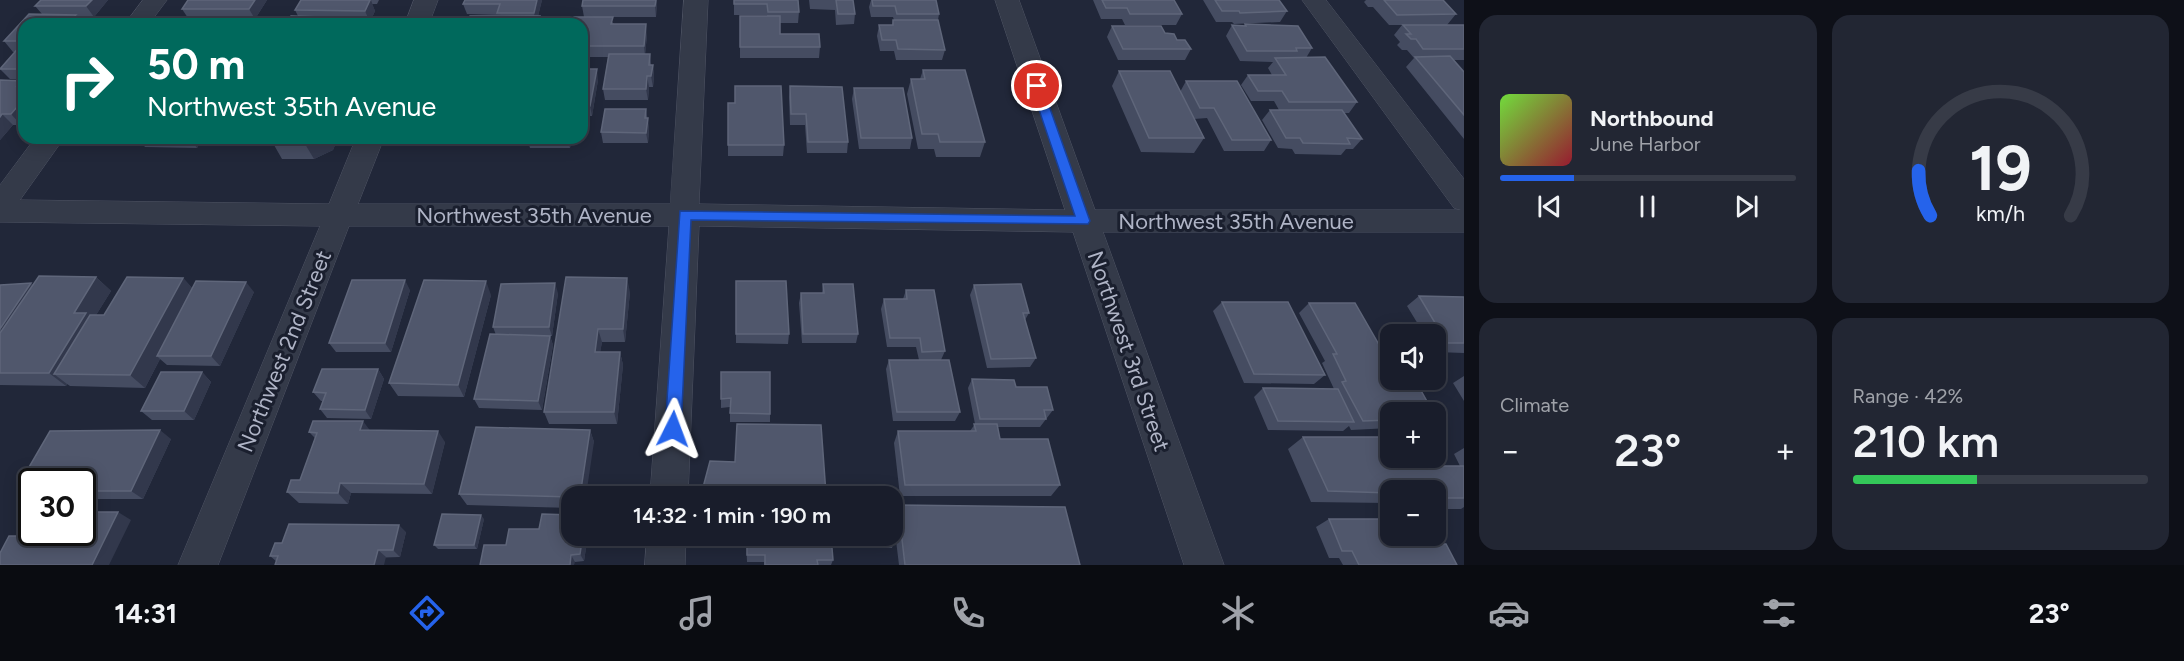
<!DOCTYPE html>
<meta charset="utf-8">
<style>
:root{--surface:#191d2b;--page:#222633;--text:#f1f3f6;--muted:#9fa2a9;--line:#373b47;--accent:#2563eb}
body{margin:0;font-family:Figtree,sans-serif;background:var(--page);color:var(--text);height:100vh;display:flex;flex-direction:column;font-size:22px;white-space:nowrap}
*{box-sizing:border-box;margin:0}
p{font-size:20px;color:var(--muted)}
.icon{flex:none;width:33px;height:33px;fill:none;stroke:currentColor;stroke-width:2;stroke-linecap:round;stroke-linejoin:round}
.map{position:relative;flex:1;overflow:hidden}
.side{display:flex;flex-direction:column;gap:15px;padding:15px;background:#0e1018;width:720px}
.side>*{flex:none}
.top-card{position:absolute;left:18px;top:18px;width:570px;height:126px;border-radius:18px;box-shadow:0 3px 15px #0003,0 0 0 2px var(--line);background:#00695c;color:#fff;overflow:hidden}
.tools{position:absolute;left:1380px;top:324px;display:grid;gap:12px}
.tools a{display:grid;place-items:center;width:66px;height:66px;border-radius:12px;background:var(--surface);box-shadow:0 3px 15px #0003,0 0 0 2px var(--line);font-size:30px}
.speed{position:absolute;left:18px;top:468px;display:flex;gap:12px;font-size:30px;font-weight:700;text-align:center}
.speed>*{display:grid;place-content:center;width:78px;height:78px;border-radius:50%;background:var(--surface);box-shadow:0 3px 15px #0003,0 0 0 2px var(--line);line-height:1}
.speed .limit{border:3px solid #111;border-radius:9px;background:#fff;color:#111}
.pin{position:absolute;display:grid;place-items:center;width:51px;height:51px;color:#fff;margin:-26px;border:3px solid #fff;border-radius:50%;box-shadow:0 2px 6px #0007}
.me{position:absolute;width:66px;margin:-33px;rotate:3deg;stroke-linejoin:round;filter:drop-shadow(0 0 4px #0008)}
.turn{display:flex;align-items:center;gap:21px;height:126px;padding:0 30px;font-size:27px}
.turn .icon{width:78px;height:78px;stroke-width:2.5}
.turn b{display:block;font-size:42px;line-height:51px}
.big{font-size:45px;font-weight:600;line-height:1.1}
.side .tile{flex:1;display:flex;flex-direction:column;justify-content:center;gap:9px;min-width:0;padding:0 21px;border-radius:18px;background:var(--page)}
.side .dial{align-items:center;gap:0}
.dial svg{height:156px;overflow:visible;fill:none;stroke:var(--line);stroke-width:7;stroke-linecap:round;text-anchor:middle}
.dial text{fill:var(--text);stroke:none}
.song{display:flex;align-items:center;gap:18px}
.cover{width:72px;height:72px;border-radius:9px;background:linear-gradient(135deg,hsl(100 70% 55%),hsl(350 70% 35%))}
.played{height:6px;border-radius:3px;background:linear-gradient(90deg,var(--accent) 25%,var(--line) 25%)}
.keys{display:flex;justify-content:space-around;direction:ltr}
.heat{display:flex;justify-content:space-between;align-items:center;font-size:33px;direction:ltr}
.charge{height:9px;border-radius:4px;background:linear-gradient(90deg,#34c759 42%,var(--line) 0)}
.side .tiles{flex:1;display:grid;gap:15px;grid-template-columns:repeat(2,1fr)}
.trip{position:absolute;left:561px;top:486px;width:342px;height:60px;border-radius:18px;background:var(--surface);box-shadow:0 3px 15px #0003,0 0 0 2px var(--line);font-weight:600;line-height:60px;text-align:center}
.tabs{display:flex;height:96px;justify-content:space-around;align-items:center;background:#0a0c11;color:var(--muted)}
.tabs .icon{width:42px;height:42px}
.tabs .active{color:var(--accent)}
.tabs b{font-size:27px;color:var(--text)}
main{display:flex;flex:1;min-height:0}
.map>svg:first-child{display:block}
.lines{fill:none;stroke-linecap:round;stroke-linejoin:round}
.street-casing{stroke:#4f5464;stroke-width:1}
.street{fill:#343a49;fill-rule:evenodd}
.wall{fill:#454c61}
.shaded-wall{fill:#32384c}
.building{fill:#50576c;stroke:#5f667a;stroke-width:1.5}
.route{fill:#2563eb;stroke:#184099;stroke-width:1.5}
.labels{text-anchor:middle;stroke-width:6;stroke-linejoin:round;paint-order:stroke}
.street-label{font-size:22px;fill:#afb4c6;stroke:#1a1f2e}
</style>
<main>
<div class="map">
<svg width="1464" height="565" viewBox="0 0 1464 565">
<rect width="100%" height="100%" fill="#212739"/>
<g class="lines">
<g class="street-casing">
<path id="street" d="M 143,0 L 167,0 L 149,24 L 125,24 Z
M 414,0 L 438,0 L 429,24 L 405,24 Z
M 684,0 L 708,0 L 699,204 L 1065,210 L 995,0 L 1019,0 L 1095,210 L 1461,210 L 1454,208 L 1302,0 L 1326,0 L 1464,179 L 1464,232 L 1103,232 L 1224,565 L 1184,565 L 1073,232 L 699,226 L 688,496 L 650,496 L 669,226 L 349,226 L 218,565 L 178,565 L 320,226 L 0,222 L 0,185 L 35,138 L 64,138 L 20,200 L 329,204 L 356,138 L 384,138 L 358,204 L 670,204 Z
M 647,536 L 686,536 L 685,565 L 645,565 Z"/>
</g>
<use href="#street" class="street"/>
</g>
<path class="wall" d="M 41,0 L 108,0 L 94,17 L 78,17 L 83,24 L 24,24 L 24,80 L 10,79 L 0,69 L 15,52 L 13,52 L 4,41 L 29,14 L 42,14 L 35,6 Z
M 267,0 L 255,19 L 250,19 L 253,24 L 176,24 L 188,18 L 182,9 Z
M 301,0 L 379,0 L 377,4 L 372,4 L 375,11 L 370,22 L 344,21 L 298,16 L 295,10 Z
M 465,0 L 542,0 L 538,16 L 467,14 L 463,4 Z
M 583,0 L 657,0 L 656,17 L 608,17 L 614,24 L 647,35 L 645,54 L 650,54 L 651,65 L 653,65 L 654,76 L 653,87 L 649,87 L 648,100 L 605,100 L 603,89 L 608,57 L 582,57 L 582,24 L 584,17 L 582,6 Z
M 734,0 L 798,0 L 799,12 L 798,23 L 780,23 L 780,34 L 820,47 L 819,58 L 740,58 L 740,16 L 767,16 L 767,15 L 734,15 Z
M 809,0 L 853,0 L 855,14 L 854,24 L 836,25 L 835,10 L 810,9 Z
M 871,0 L 936,0 L 939,14 L 938,20 L 945,50 L 942,60 L 896,60 L 894,51 L 880,51 L 877,36 L 879,25 L 892,25 L 893,20 L 894,20 L 893,17 L 871,17 L 869,7 Z
M 1093,0 L 1174,0 L 1182,14 L 1176,25 L 1125,25 L 1122,19 L 1101,19 Z
M 1203,0 L 1279,0 L 1287,11 L 1280,22 L 1234,24 L 1232,22 L 1216,22 Z
M 1366,0 L 1443,0 L 1456,14 L 1447,25 L 1464,25 L 1464,60 L 1453,60 L 1464,72 L 1464,139 L 1406,67 L 1414,58 L 1407,50 L 1402,50 L 1397,45 L 1400,42 L 1394,35 L 1402,25 L 1389,25 L 1373,7 L 1368,7 L 1364,2 Z
M 1245,24 L 1312,48 L 1306,58 L 1357,102 L 1349,113 L 1344,113 L 1362,139 L 1353,149 L 1346,149 L 1341,155 L 1295,154 L 1292,149 L 1278,148 L 1262,120 L 1270,110 L 1279,110 L 1274,101 L 1251,101 L 1241,85 L 1248,75 L 1272,75 L 1268,68 L 1273,62 L 1240,61 L 1226,36 L 1232,25 L 1244,26 Z
M 1112,26 L 1165,33 L 1177,40 L 1191,49 L 1185,60 L 1118,60 L 1107,37 Z
M 582,69 L 598,80 L 592,116 L 582,116 Z
M 923,70 L 985,142 L 980,157 L 936,157 L 934,149 L 918,149 L 907,94 L 911,79 L 920,79 Z
M 1119,71 L 1180,92 L 1186,81 L 1271,140 L 1264,151 L 1224,151 L 1207,118 L 1194,119 L 1204,138 L 1194,153 L 1141,152 L 1112,86 Z
M 0,80 L 21,125 L 13,125 L 0,140 Z
M 790,86 L 848,142 L 847,153 L 807,153 L 805,125 L 790,125 L 789,97 Z
M 854,88 L 912,138 L 910,149 L 859,149 L 852,99 Z
M 728,103 L 735,103 L 784,145 L 783,156 L 728,156 Z
M 646,109 L 649,129 L 648,143 L 603,143 L 601,132 Z
M 124,138 L 203,138 L 197,148 L 145,147 L 141,142 L 127,142 Z
M 216,138 L 338,138 L 333,150 L 314,159 L 282,159 L 274,145 L 220,144 Z
M 427,138 L 490,138 L 489,144 L 430,146 Z
M 527,138 L 572,138 L 570,148 L 530,148 Z
M 96,277 L 111,291 L 96,315 L 104,315 L 183,278 L 192,288 L 254,292 L 220,366 L 167,365 L 160,359 L 145,388 L 70,386 L 67,384 L 66,386 L 0,385 L 0,285 L 33,285 Z
M 566,277 L 630,292 L 625,342 L 602,342 L 600,352 L 620,352 L 623,365 L 617,424 L 549,424 L 544,412 Z
M 736,281 L 789,334 L 788,344 L 736,343 Z
M 823,284 L 858,334 L 856,343 L 802,343 L 799,303 L 801,293 L 822,293 Z
M 974,285 L 1029,313 L 1025,320 L 1036,358 L 1030,367 L 987,368 L 970,295 Z
M 410,290 L 391,352 L 336,352 L 329,343 Z
M 906,290 L 945,351 L 941,360 L 960,412 L 955,421 L 893,421 L 886,369 L 889,360 L 919,360 L 916,347 L 887,347 L 881,309 L 884,299 L 903,299 Z
M 558,293 L 552,336 L 550,336 L 553,345 L 542,410 L 479,408 L 474,399 L 496,335 L 493,327 Z
M 491,295 L 464,397 L 398,396 L 389,383 Z
M 1419,296 L 1464,297 L 1464,353 L 1436,352 L 1436,334 L 1424,334 L 1407,306 Z
M 1222,302 L 1325,375 L 1314,384 L 1244,383 L 1213,311 Z
M 1309,303 L 1390,412 L 1390,428 L 1351,430 L 1349,426 L 1343,431 L 1268,430 L 1254,397 L 1263,388 L 1334,389 L 1322,363 L 1325,361 L 1299,313 Z
M 378,369 L 384,379 L 371,419 L 327,418 L 320,409 L 323,401 L 321,401 L 313,392 Z
M 202,372 L 211,382 L 194,420 L 152,420 L 141,411 Z
M 770,372 L 770,422 L 730,422 L 730,407 L 721,408 L 721,399 Z
M 1464,376 L 1464,401 L 1453,383 Z
M 972,379 L 1016,387 L 1053,410 L 1040,427 L 997,427 L 1000,439 L 1060,485 L 1051,496 L 900,496 L 894,443 L 898,431 L 970,431 L 975,424 L 968,388 Z
M 370,430 L 445,442 L 432,494 L 351,493 L 348,504 L 299,503 L 287,492 L 300,480 L 315,438 L 309,432 Z
M 590,430 L 594,442 L 572,496 L 572,508 L 467,505 L 459,494 Z
M 1303,437 L 1435,466 L 1460,466 L 1454,454 L 1464,448 L 1464,507 L 1461,509 L 1436,509 L 1436,490 L 1390,490 L 1390,508 L 1387,503 L 1311,502 L 1288,449 Z
M 171,439 L 143,499 L 82,499 L 82,482 L 39,482 L 25,474 Z
M 826,494 L 826,496 L 701,496 L 701,495 Z
M 898,505 L 1080,565 L 899,565 L 893,516 Z
M 484,519 L 477,549 L 438,549 L 434,545 Z
M 1329,519 L 1414,543 L 1457,565 L 1343,565 L 1339,558 L 1329,558 L 1316,527 Z
M 406,532 L 400,557 L 276,561 L 270,556 Z
M 572,536 L 578,536 L 577,542 L 586,548 L 584,561 L 575,562 L 506,545 Z
M 746,536 L 831,536 L 833,560 L 831,565 L 764,565 L 764,562 L 747,562 Z
M 848,536 L 892,536 L 893,544 L 892,548 L 849,548 Z"/>
<path class="shaded-wall" d="M 92,0 L 108,0 L 94,17 L 86,6 Z
M 255,0 L 267,0 L 255,19 L 249,9 Z
M 371,0 L 375,11 L 370,22 L 365,11 Z
M 537,0 L 542,0 L 536,24 L 534,13 Z
M 656,0 L 657,0 L 656,17 L 655,6 Z
M 76,15 L 83,24 L 68,24 Z
M 540,16 L 542,24 L 538,24 Z
M 249,17 L 253,24 L 245,24 Z
M 646,24 L 647,35 L 645,57 L 644,46 Z
M 653,65 L 654,76 L 653,87 L 651,76 Z
M 597,69 L 598,80 L 592,116 L 590,106 Z
M 647,76 L 649,87 L 648,100 L 646,89 Z
M 22,81 L 24,83 L 24,94 L 17,86 Z
M 24,99 L 24,122 L 21,125 L 11,114 Z
M 2,114 L 13,125 L 0,140 L 0,117 Z
M 648,118 L 649,129 L 648,143 L 646,133 Z
M 190,138 L 203,138 L 197,148 Z
M 320,138 L 338,138 L 333,150 L 314,159 L 305,144 Z
M 567,138 L 572,138 L 570,148 Z
M 96,277 L 111,291 L 93,320 L 54,374 L 67,384 L 66,386 L 49,373 L 74,313 Z
M 183,278 L 196,292 L 157,356 L 160,359 L 145,388 L 130,375 Z
M 627,278 L 630,292 L 625,342 L 623,329 Z
M 405,280 L 410,290 L 391,352 L 385,343 Z
M 486,281 L 491,295 L 464,397 L 458,385 Z
M 246,282 L 254,292 L 220,366 L 211,356 Z
M 31,283 L 43,293 L 13,338 L 0,329 Z
M 555,283 L 558,293 L 552,336 L 549,327 Z
M 598,329 L 602,342 L 598,365 L 595,352 Z
M 550,336 L 553,345 L 542,410 L 538,401 Z
M 620,352 L 623,365 L 617,424 L 614,412 Z
M 378,369 L 384,379 L 371,419 L 365,410 Z
M 202,372 L 211,382 L 194,420 L 184,411 Z
M 363,421 L 372,433 L 360,430 Z
M 160,430 L 171,439 L 143,499 L 131,491 Z
M 590,430 L 594,442 L 586,496 L 580,496 Z
M 438,431 L 445,442 L 432,494 L 424,484 Z
M 340,483 L 351,493 L 348,504 L 338,493 Z
M 118,512 L 131,520 L 109,565 L 92,565 Z
M 481,515 L 484,519 L 477,549 L 474,545 Z
M 399,525 L 406,532 L 400,557 L 393,550 Z
M 574,536 L 578,536 L 576,549 L 573,542 Z
M 582,541 L 586,548 L 584,561 L 580,554 Z
M 378,550 L 386,557 L 384,565 L 374,565 Z
M 571,555 L 575,562 L 574,565 L 570,565 Z"/>
<path class="building" d="M 41,0 L 92,0 L 86,6 L 35,6 Z
M 188,0 L 255,0 L 249,9 L 182,9 Z
M 301,0 L 370,0 L 365,11 L 295,10 Z
M 465,0 L 537,0 L 534,13 L 497,13 L 500,4 L 463,4 Z
M 583,0 L 656,0 L 655,6 L 582,6 Z
M 734,0 L 798,0 L 799,12 L 768,12 L 767,4 L 734,4 Z
M 836,0 L 853,0 L 855,14 L 838,14 Z
M 872,0 L 936,0 L 939,14 L 897,14 L 895,6 L 873,6 Z
M 1102,0 L 1174,0 L 1182,14 L 1130,14 L 1127,8 L 1106,8 Z
M 1215,0 L 1279,0 L 1287,11 L 1240,13 L 1239,11 L 1222,11 Z
M 1384,0 L 1443,0 L 1456,14 L 1397,15 Z
M 29,14 L 76,15 L 68,24 L 24,24 L 24,41 L 4,41 Z
M 291,16 L 322,17 L 321,20 L 342,18 L 344,22 L 361,22 L 360,24 L 286,24 Z
M 470,16 L 540,16 L 538,24 L 467,24 Z
M 740,16 L 780,16 L 780,34 L 819,34 L 820,47 L 740,47 Z
M 249,17 L 245,24 L 176,24 L 180,18 Z
M 574,17 L 613,17 L 611,24 L 646,24 L 644,46 L 582,46 L 582,24 L 572,24 Z
M 893,20 L 938,20 L 945,50 L 898,49 L 896,40 L 882,40 L 879,25 L 893,25 Z
M 1245,24 L 1298,26 L 1312,48 L 1296,48 L 1297,51 L 1247,51 L 1232,25 L 1246,26 Z
M 1403,25 L 1464,25 L 1464,49 L 1423,49 L 1416,39 L 1411,39 L 1406,34 L 1411,34 Z
M 1112,26 L 1161,26 L 1165,33 L 1174,34 L 1177,40 L 1185,40 L 1191,49 L 1123,49 Z
M 21,45 L 24,45 L 24,69 L 0,69 Z
M 609,54 L 650,54 L 649,65 L 653,65 L 651,76 L 647,76 L 646,89 L 603,89 Z
M 1450,56 L 1464,72 L 1464,115 L 1415,57 Z
M 1325,57 L 1357,102 L 1289,102 L 1282,91 L 1258,91 L 1248,75 L 1286,75 L 1275,58 Z
M 582,69 L 597,69 L 590,106 L 582,105 Z
M 923,70 L 965,70 L 985,142 L 940,142 L 938,134 L 922,134 L 911,79 L 925,79 Z
M 1119,71 L 1170,71 L 1204,138 L 1149,138 Z
M 0,80 L 22,81 L 17,86 L 24,86 L 24,99 L 11,114 L 2,114 L 0,117 Z
M 1186,81 L 1237,81 L 1271,140 L 1232,140 L 1214,108 L 1200,108 Z
M 735,86 L 781,86 L 784,145 L 728,145 L 728,103 L 735,103 Z
M 790,86 L 842,87 L 848,142 L 808,142 L 806,114 L 791,114 Z
M 854,88 L 903,88 L 912,138 L 861,138 Z
M 605,109 L 646,109 L 645,118 L 648,118 L 646,133 L 601,132 Z
M 1270,110 L 1342,110 L 1362,139 L 1347,138 L 1350,144 L 1303,143 L 1300,138 L 1286,138 Z
M 276,138 L 320,138 L 305,144 L 273,144 Z
M 39,276 L 96,277 L 74,313 L 86,313 L 49,373 L 0,373 L 0,333 Z
M 127,277 L 183,278 L 130,375 L 54,374 L 90,315 L 104,315 Z
M 566,277 L 627,278 L 623,329 L 598,329 L 595,352 L 620,352 L 614,412 L 544,412 Z
M 352,280 L 405,280 L 385,343 L 329,343 Z
M 424,280 L 486,281 L 458,385 L 389,383 Z
M 196,281 L 246,282 L 211,356 L 157,356 Z
M 736,281 L 786,281 L 789,334 L 736,334 Z
M 31,283 L 0,329 L 0,285 Z
M 555,283 L 549,327 L 493,327 L 501,284 Z
M 823,284 L 853,284 L 858,334 L 803,334 L 801,293 L 824,293 Z
M 1021,284 L 1029,313 L 1023,313 L 1036,358 L 991,359 L 974,285 Z
M 906,290 L 934,290 L 945,351 L 922,352 L 920,338 L 890,338 L 884,299 L 907,299 Z
M 1419,296 L 1464,297 L 1464,343 L 1447,343 Z
M 1222,302 L 1288,302 L 1325,375 L 1254,374 Z
M 1309,303 L 1355,303 L 1385,355 L 1390,355 L 1390,380 L 1415,380 L 1433,412 L 1390,412 L 1390,420 L 1363,421 L 1342,382 L 1346,381 L 1333,354 L 1337,354 Z
M 490,334 L 550,336 L 538,401 L 474,399 Z
M 889,360 L 949,360 L 960,412 L 897,412 Z
M 322,369 L 378,369 L 365,410 L 320,409 L 326,393 L 313,392 Z
M 161,372 L 202,372 L 184,411 L 141,411 Z
M 721,372 L 770,372 L 770,414 L 730,413 L 731,398 L 721,399 Z
M 972,379 L 1014,380 L 1016,387 L 1047,387 L 1053,410 L 1044,410 L 1046,419 L 980,419 Z
M 1263,388 L 1338,389 L 1354,422 L 1278,421 Z
M 313,421 L 363,421 L 360,430 L 438,431 L 424,484 L 340,483 L 338,493 L 287,492 L 291,480 L 300,480 L 317,433 L 309,432 Z
M 737,424 L 821,425 L 826,494 L 701,495 L 710,461 L 735,462 Z
M 974,424 L 997,424 L 1000,439 L 1048,439 L 1060,485 L 905,485 L 898,431 L 976,431 Z
M 476,427 L 590,430 L 580,496 L 572,496 L 572,497 L 459,494 Z
M 160,430 L 131,491 L 82,491 L 82,482 L 43,482 L 47,474 L 25,474 L 50,431 Z
M 1303,437 L 1390,437 L 1390,458 L 1430,458 L 1435,466 L 1464,466 L 1464,498 L 1436,498 L 1436,490 L 1390,490 L 1390,493 L 1328,491 Z
M 898,505 L 1065,507 L 1080,565 L 905,565 Z
M 82,512 L 118,512 L 92,565 L 0,565 L 0,553 L 9,536 L 33,536 L 35,532 L 82,532 Z
M 442,514 L 481,515 L 474,545 L 434,545 Z
M 542,514 L 572,515 L 572,536 L 574,536 L 573,542 L 582,541 L 580,554 L 571,555 L 570,565 L 480,565 L 484,545 L 506,545 L 509,529 L 539,529 Z
M 1329,519 L 1390,519 L 1390,536 L 1410,536 L 1414,543 L 1446,544 L 1457,565 L 1359,565 L 1352,551 L 1342,551 Z
M 289,524 L 399,525 L 393,550 L 378,550 L 374,565 L 275,565 L 278,556 L 270,556 L 275,543 L 282,543 Z
M 747,536 L 831,536 L 833,560 L 817,560 L 818,565 L 765,565 L 765,555 L 747,555 Z
M 850,536 L 892,536 L 893,544 L 851,544 Z"/>
<path class="route" d="M 1037,83 L 1042,86 L 1090,221 L 1088,224 L 691,220 L 681,429 L 678,434 L 673,436 L 667,434 L 665,429 L 680,211 L 1075,216 L 1031,86 Z"/>
<g class="labels">
<g class="street-label">
<text x="534" y="223">Northwest 35th Avenue</text>
<text x="1236" y="229">Northwest 35th Avenue</text>
<text transform="translate(284 351) rotate(-68)" y="8">Northwest 2nd Street</text>
<text transform="translate(1129 351) rotate(71)" y="8">Northwest 3rd Street</text>
</g>
</g>
</svg>
<div class="tools">
<a><svg class="icon" aria-label="sound" viewBox="0 0 24 24"><path d="M4 9h4l5-4v14l-5-4H4zM17 9q2 3 0 6"/></svg></a>
<a>+</a>
<a>−</a>
</div>
<div class="speed"><div class="limit">30</div></div>
<div class="pin" style="left:1037px;top:86px;background:#d93025"><svg class="icon" aria-label="arrive" viewBox="0 0 24 24"><path d="M6 21V4h12l-3 4 3 4H6"/></svg></div>
<svg class="me" style="left:673px;top:429px" viewBox="-20 -20 40 40"><path d="M0-17L14 15 0 8-14 15z" fill="#2563eb" stroke="#fff" stroke-width="4"/></svg>
<div class="trip">14:32 · 1 min · 190 m</div>
<div class="top-card">
<div class="turn"><svg class="icon" aria-label="right" viewBox="0 0 24 24"><path d="M7 20v-9h11M14 6l5 5-5 5"/></svg><div><b>50 m</b>Northwest 35th Avenue</div></div>
</div>
</div>
<section class="side">
<div class="tiles">
<div class="tile">
<div class="song"><i class="cover"></i><div><b>Northbound</b><p>June Harbor</p></div></div>
<div class="played"></div>
<div class="keys"><svg class="icon" aria-label="previous" viewBox="0 0 24 24"><path d="M18 5L8 12l10 7zM5 5v14"/></svg><svg class="icon" aria-label="pause" viewBox="0 0 24 24"><path d="M8 5v14M16 5v14"/></svg><svg class="icon" aria-label="next" viewBox="0 0 24 24"><path d="M6 5l10 7-10 7zM19 5v14"/></svg></div>
</div>
<div class="tile dial"><svg viewBox="0 0 100 80">
<path d="M14 69A42 42 0 1 1 86 69"/>
<path d="M14 69A42 42 0 0 1 8 46" stroke="#2563eb"/>
<text x="50" y="56" font-size="32" font-weight="700">19</text>
<text x="50" y="72" font-size="11">km/h</text>
</svg></div>
<div class="tile"><p>Climate</p>
<div class="heat"><a>−</a><b class="big">23°</b><a>+</a></div>
</div>
<div class="tile"><p>Range · 42%</p><b class="big">210 km</b><div class="charge"></div></div>
</div>
</section>
</main>
<nav class="tabs">
<b>14:31</b>
<svg class="icon active" aria-label="directions" viewBox="0 0 24 24"><path d="M12 3l9 9-9 9-9-9zM9 14v-3h6M13 9l2 2-2 2"/></svg>
<svg class="icon" aria-label="music" viewBox="0 0 24 24"><path d="M9 18V5l10-2v13"/><circle cx="6" cy="18" r="3"/><circle cx="16" cy="16" r="3"/></svg>
<svg class="icon" aria-label="phone" viewBox="0 0 24 24"><path d="M5 4h4l2 5-3 2q2 4 5 5l2-3 5 2v4C11 20 4 13 5 4z"/></svg>
<svg class="icon" aria-label="climate" viewBox="0 0 24 24"><path d="M12 3v18M4 7l16 10M4 17L20 7"/></svg>
<svg class="icon" aria-label="car" viewBox="0 0 24 24"><path d="M5 17H2v-5l4-1 3-4h7l3 4 3 1v5h-3M9 17h6M6 11h13"/><circle cx="7" cy="17" r="2"/><circle cx="17" cy="17" r="2"/></svg>
<svg class="icon" aria-label="filters" viewBox="0 0 24 24"><path d="M4 7h16M4 17h16"/><circle cx="9" cy="7" r="2"/><circle cx="15" cy="17" r="2"/></svg>
<b>23°</b>
</nav>
